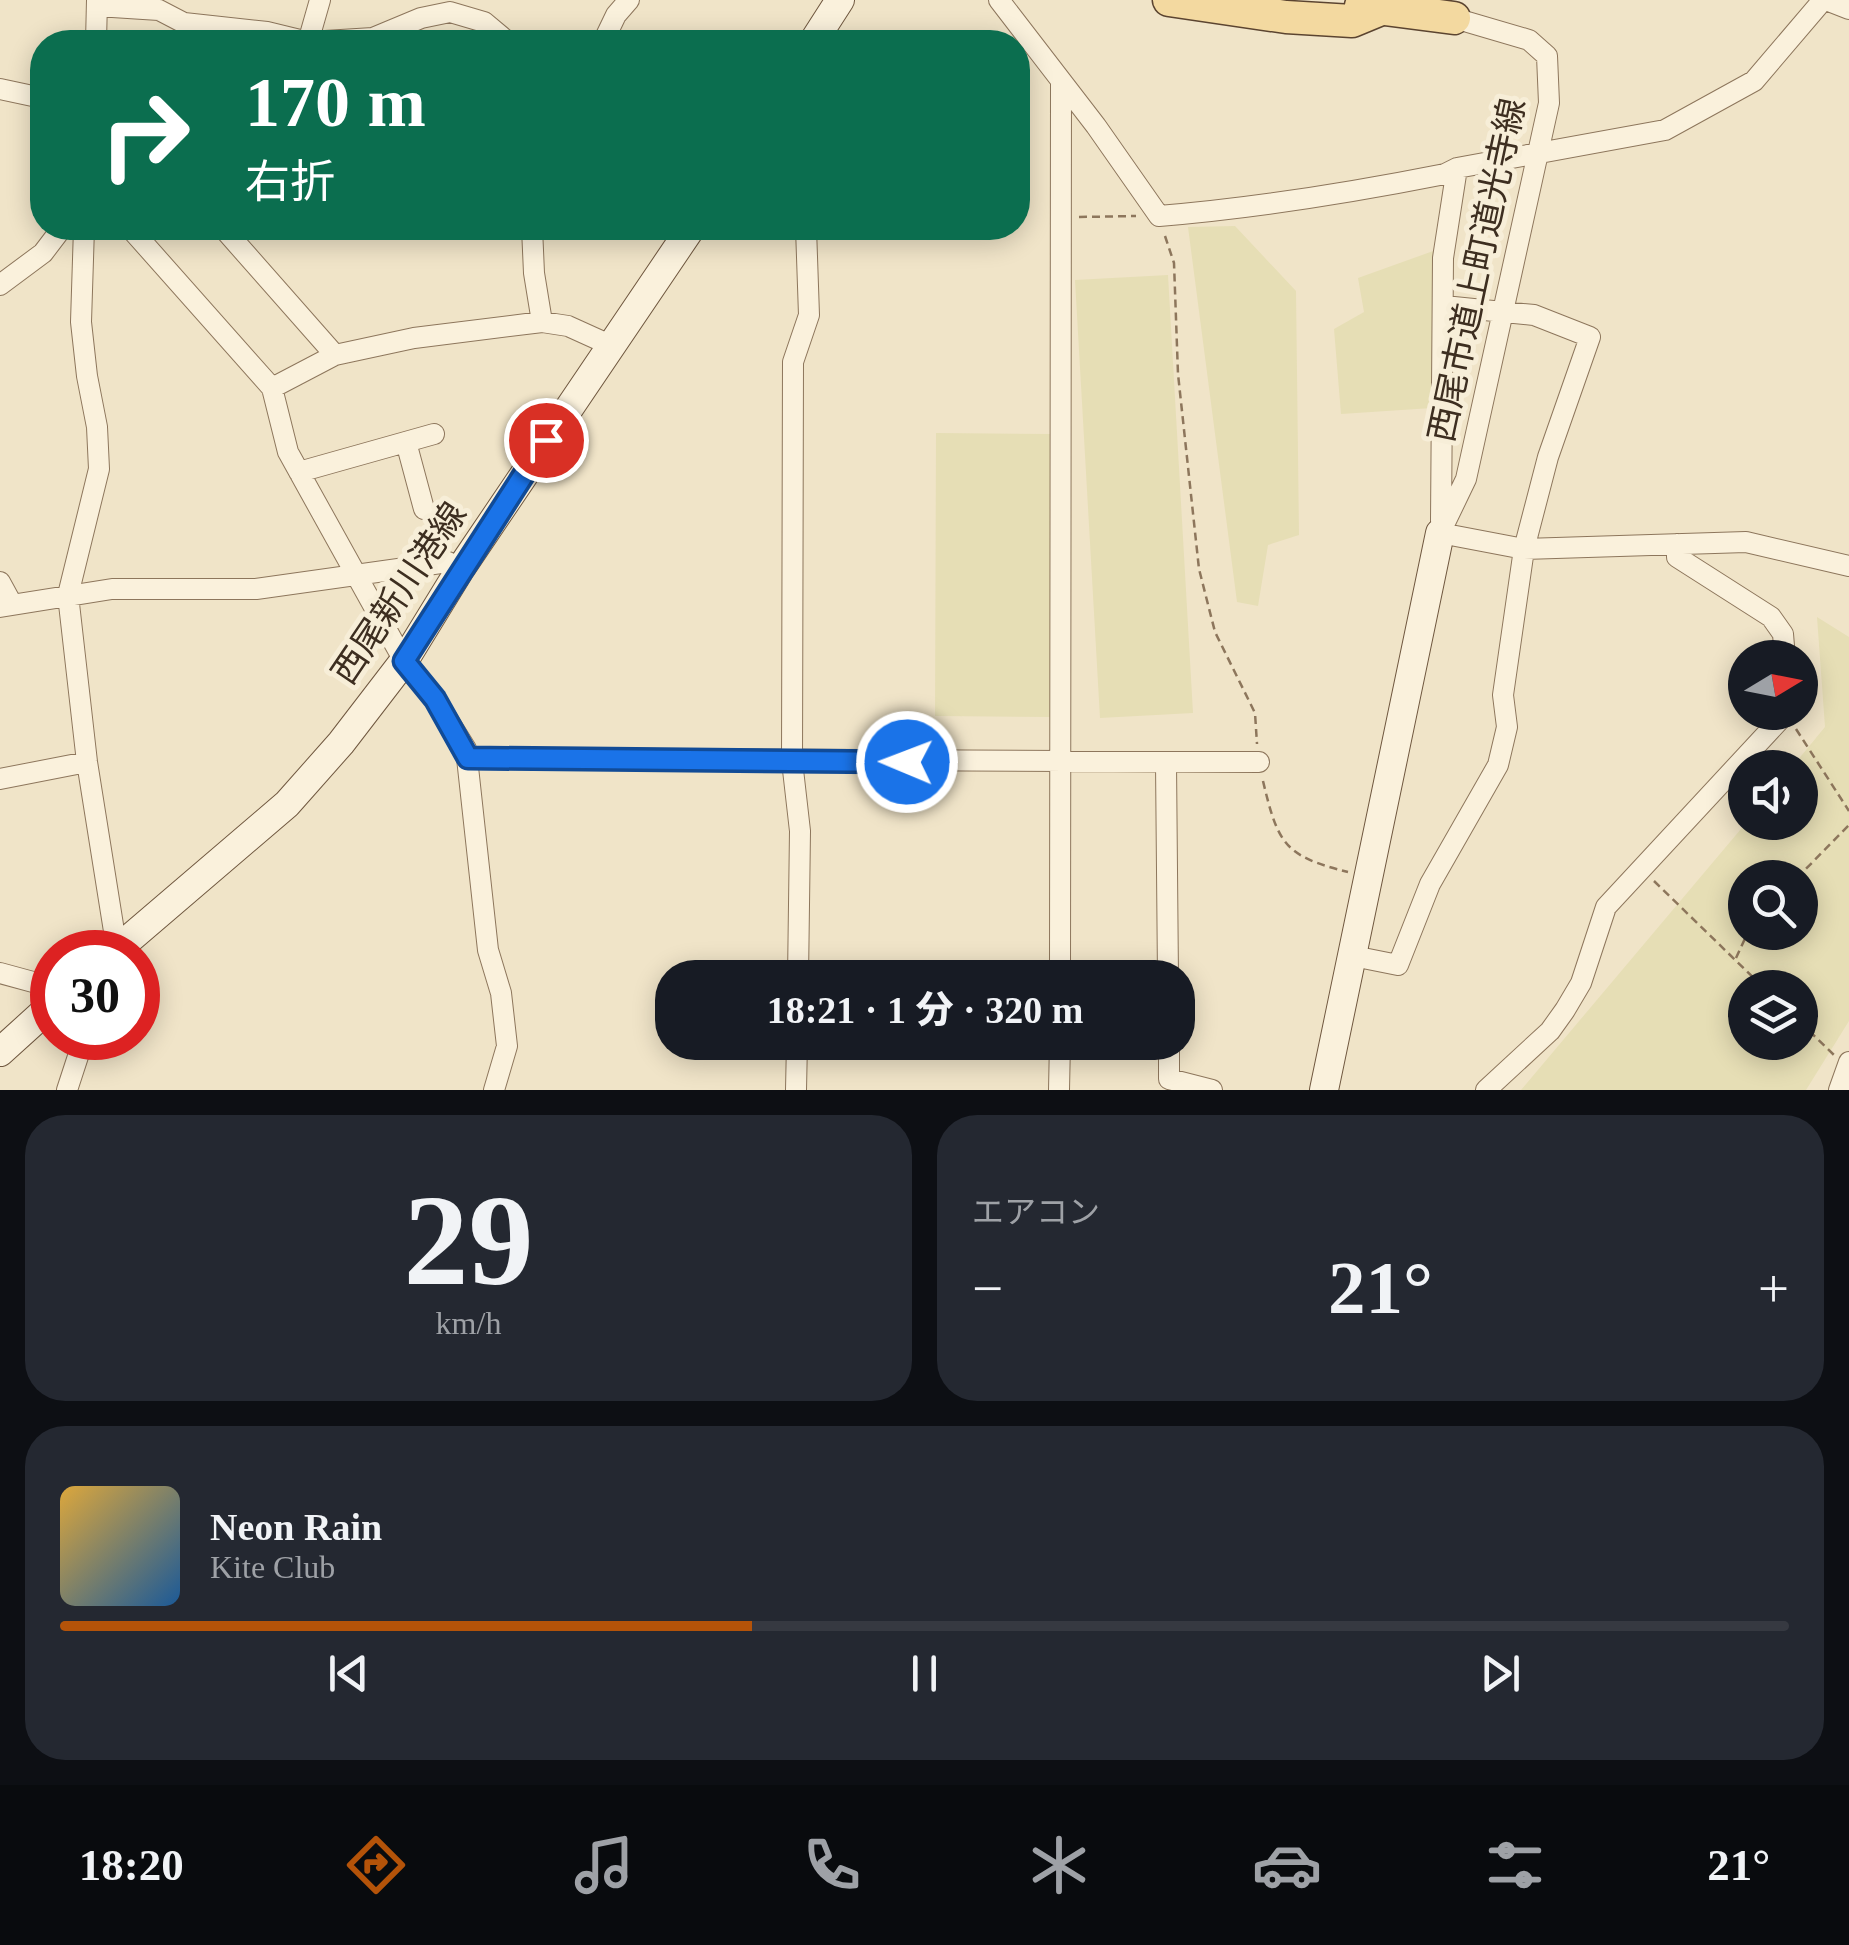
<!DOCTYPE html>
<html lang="ja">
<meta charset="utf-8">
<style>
:root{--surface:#171b24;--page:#242831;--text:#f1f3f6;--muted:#9ea1a6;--line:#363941;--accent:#b45309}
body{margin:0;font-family:"Times New Roman","Noto Sans JP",serif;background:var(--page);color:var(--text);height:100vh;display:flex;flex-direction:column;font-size:38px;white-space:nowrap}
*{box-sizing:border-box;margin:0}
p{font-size:32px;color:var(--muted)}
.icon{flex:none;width:55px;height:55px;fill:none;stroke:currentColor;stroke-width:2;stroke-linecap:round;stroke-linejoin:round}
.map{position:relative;height:1090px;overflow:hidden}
.details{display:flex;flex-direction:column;gap:25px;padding:25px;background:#0d0f14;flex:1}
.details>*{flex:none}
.guide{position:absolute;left:30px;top:30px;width:1000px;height:210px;border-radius:40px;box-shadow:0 5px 25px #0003;background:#0b6e4f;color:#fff;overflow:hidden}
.needle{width:65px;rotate:80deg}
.tools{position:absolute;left:1728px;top:640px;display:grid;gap:20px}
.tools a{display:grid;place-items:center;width:90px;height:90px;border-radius:50%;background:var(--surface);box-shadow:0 5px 25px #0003;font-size:50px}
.speed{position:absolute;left:30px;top:930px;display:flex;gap:20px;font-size:50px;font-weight:700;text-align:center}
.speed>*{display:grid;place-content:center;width:130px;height:130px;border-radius:50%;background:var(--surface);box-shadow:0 5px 25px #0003;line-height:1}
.speed .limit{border:15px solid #d22;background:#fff;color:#111}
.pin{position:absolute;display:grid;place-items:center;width:85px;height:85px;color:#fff;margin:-42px;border:5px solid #fff;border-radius:50%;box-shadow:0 2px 10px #0007}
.me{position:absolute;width:110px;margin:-55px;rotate:271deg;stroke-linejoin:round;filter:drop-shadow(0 0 8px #0008)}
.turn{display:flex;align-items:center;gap:35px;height:210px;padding:0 50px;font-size:45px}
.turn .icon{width:130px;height:130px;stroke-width:2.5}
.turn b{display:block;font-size:70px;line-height:85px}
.big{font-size:75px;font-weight:800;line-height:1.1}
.details .tile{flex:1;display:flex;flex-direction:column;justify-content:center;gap:15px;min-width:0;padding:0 35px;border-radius:40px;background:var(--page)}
.details .dial{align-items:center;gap:0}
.dial b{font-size:130px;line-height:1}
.song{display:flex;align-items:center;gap:30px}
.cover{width:120px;height:120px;border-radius:15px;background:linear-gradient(135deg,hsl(40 70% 55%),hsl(210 70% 35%))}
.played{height:10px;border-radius:5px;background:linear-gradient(90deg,var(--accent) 40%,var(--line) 40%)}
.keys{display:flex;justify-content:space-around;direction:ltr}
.heat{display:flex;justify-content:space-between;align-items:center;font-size:55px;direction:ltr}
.details .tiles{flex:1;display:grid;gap:25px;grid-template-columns:1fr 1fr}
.tile:last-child{grid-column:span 2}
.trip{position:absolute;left:655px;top:960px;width:540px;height:100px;border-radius:40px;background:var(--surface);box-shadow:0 5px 25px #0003;font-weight:800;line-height:100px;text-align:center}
.menu{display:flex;height:160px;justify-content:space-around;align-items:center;background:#090b0e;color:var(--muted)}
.menu .icon{width:70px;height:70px}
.menu .on{color:var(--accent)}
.menu b{font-size:45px;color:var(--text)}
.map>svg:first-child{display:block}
.farmland{fill:#e6deb5;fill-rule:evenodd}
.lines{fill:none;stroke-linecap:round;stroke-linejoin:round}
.street-casing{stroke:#8d765c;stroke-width:22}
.secondary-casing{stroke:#6f573f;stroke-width:30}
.primary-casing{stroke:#5b4430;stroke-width:35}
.path{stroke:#8d765c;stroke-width:2.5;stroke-dasharray:8 5;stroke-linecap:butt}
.street{stroke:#faf1dc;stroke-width:20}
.secondary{stroke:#faf1dc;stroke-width:28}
.primary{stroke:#f3d9a0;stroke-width:32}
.route-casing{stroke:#114b97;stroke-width:25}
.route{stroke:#1a73e8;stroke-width:18}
.labels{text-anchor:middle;stroke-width:10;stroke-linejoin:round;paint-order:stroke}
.street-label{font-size:35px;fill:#3d2e20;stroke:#f7eed8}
</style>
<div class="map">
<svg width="1849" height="1090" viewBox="0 0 1849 1090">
<rect width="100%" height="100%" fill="#f0e4c8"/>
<path class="farmland" d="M 1235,226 L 1296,291 L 1299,535 L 1268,545 L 1258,606 L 1237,602 L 1188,227 Z
M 1436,250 L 1432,408 L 1341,414 L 1334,329 L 1364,312 L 1358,278 Z
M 1168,275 L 1193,713 L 1100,718 L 1075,280 Z
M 936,433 L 1052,434 L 1051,717 L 935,716 Z
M 1817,617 L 1849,637 L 1849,1021 L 1806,1090 L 1521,1090 L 1746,823 L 1800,822 L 1800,768 L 1792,767 L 1825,727 ZM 1745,878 L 1800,878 L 1800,932 L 1745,932 ZM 1745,988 L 1800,988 L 1800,1042 L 1745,1042 Z"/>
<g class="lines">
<g class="street-casing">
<path id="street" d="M 999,0 L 1096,126 L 1159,216 C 1256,208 1349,193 1445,174 L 1457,168 L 1665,130 L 1754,81 L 1823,0
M 1826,0 L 1849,9
M 97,6 L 159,10 L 184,23 L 267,32 L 308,42
M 96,42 L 97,0
M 308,42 L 320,0
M 309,42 L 373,38 L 421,18 L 450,12 L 484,22 L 508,42
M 603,42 L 616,15 L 629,0
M 0,89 L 42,98
M 84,228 L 81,322 L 87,376 L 97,427 L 99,469 L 68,595 L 87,762 L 117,950
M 130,228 L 272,388 L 288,452 L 404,661 L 435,699 L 466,749 L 488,950 L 501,993 L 507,1046 L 494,1090
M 223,228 L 335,355
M 532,228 L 534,273 L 542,322
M 0,285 L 43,253 L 62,228
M 272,388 L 335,355 L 414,338 L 542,322 L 568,326 L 610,345
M 406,442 L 424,509
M 299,472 L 434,434
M 1441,521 L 1443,258 L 1457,168
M 1440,533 L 1466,479 L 1549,103 L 1547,56 L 1529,40 L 1454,18
M 1440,533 L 1524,549 L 1746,542 L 1849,566
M 1677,544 L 1677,557 L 1771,617 L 1783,634 L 1785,658
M 0,582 L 12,604
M 0,607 L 112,589 L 256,589 L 448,562 L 461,568
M 467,758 L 1259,762
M 1166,763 L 1168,978
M 0,779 L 87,762
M 1353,956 L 1398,965 L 1430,884 L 1498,765 L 1507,727 L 1503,695 L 1524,549 L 1548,457 L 1590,337 L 1534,315 L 1444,306
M 0,973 L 44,985 L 52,993
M 798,978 L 800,831 L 792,761 L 793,362 L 809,315 L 806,228
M 1060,978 L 1061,84
M 1169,1042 L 1169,1079 L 1212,1090
M 67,1090 L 84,1038
M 796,1090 L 797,1042
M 1059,1090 L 1060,1042
M 1486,1090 L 1550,1031 L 1565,1010 L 1581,983 L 1606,907 L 1787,712
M 1839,1090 L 1849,1062"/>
</g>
<g class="secondary-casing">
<path id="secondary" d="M 813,42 L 840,0
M 114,952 L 287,804 L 341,743 L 404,661 L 461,568 L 691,228
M 0,1052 L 52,1005
M 1324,1090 L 1440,533"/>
</g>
<g class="primary-casing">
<path id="primary" d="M 1169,0 L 1286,17 L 1352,21 L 1381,9
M 1361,6 L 1454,18"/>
</g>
<path class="path" d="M 1079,217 L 1136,216
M 1165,236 L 1174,263 L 1178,374 L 1199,569 L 1215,632 L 1255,713 L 1257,744
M 1796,729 L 1849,811
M 1263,781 C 1278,844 1284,856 1348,872
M 1797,878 L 1849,825
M 1654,881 L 1764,988
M 1736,958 L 1748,932
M 1800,1022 L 1834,1055"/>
<use href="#street" class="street"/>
<use href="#secondary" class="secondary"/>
<use href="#primary" class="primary"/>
</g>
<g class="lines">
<g class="route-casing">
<path id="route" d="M 546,440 L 404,661 L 435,699 L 468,758 L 907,762"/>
</g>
<use href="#route" class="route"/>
</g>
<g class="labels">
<g class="street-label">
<text transform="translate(1477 270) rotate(-78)" y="12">西尾市道上町道光寺線</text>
<text transform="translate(399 593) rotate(-56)" y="12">西尾新川港線</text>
</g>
</g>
</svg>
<div class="tools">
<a><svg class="needle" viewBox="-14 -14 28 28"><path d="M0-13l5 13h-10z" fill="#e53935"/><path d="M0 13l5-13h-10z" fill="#9ea1a6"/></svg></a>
<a><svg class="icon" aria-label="sound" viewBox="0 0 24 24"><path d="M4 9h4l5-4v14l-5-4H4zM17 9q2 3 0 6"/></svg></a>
<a><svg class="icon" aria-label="search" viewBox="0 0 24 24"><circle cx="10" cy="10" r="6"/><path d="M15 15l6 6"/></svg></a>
<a><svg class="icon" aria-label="layers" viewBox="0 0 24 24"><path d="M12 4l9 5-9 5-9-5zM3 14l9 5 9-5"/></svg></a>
</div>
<div class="speed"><div class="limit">30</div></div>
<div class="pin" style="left:546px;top:440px;background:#d93025"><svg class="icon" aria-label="arrive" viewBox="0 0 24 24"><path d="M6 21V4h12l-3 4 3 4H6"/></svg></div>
<svg class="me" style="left:907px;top:762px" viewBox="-20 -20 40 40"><circle r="17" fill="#1a73e8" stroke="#fff" stroke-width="3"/><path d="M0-11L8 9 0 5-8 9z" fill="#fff"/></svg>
<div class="trip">18:21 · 1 分 · 320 m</div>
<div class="guide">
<div class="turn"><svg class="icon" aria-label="right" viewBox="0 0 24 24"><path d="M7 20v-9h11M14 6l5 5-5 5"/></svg><div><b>170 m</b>右折</div></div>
</div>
</div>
<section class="details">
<div class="tiles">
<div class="tile dial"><b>29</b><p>km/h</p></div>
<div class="tile"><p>エアコン</p>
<div class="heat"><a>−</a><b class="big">21°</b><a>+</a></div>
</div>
<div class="tile">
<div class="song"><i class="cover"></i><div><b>Neon Rain</b><p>Kite Club</p></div></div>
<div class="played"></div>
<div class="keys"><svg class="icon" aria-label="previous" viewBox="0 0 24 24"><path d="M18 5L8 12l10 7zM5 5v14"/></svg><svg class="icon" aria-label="pause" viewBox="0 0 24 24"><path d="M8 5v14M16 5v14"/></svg><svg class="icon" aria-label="next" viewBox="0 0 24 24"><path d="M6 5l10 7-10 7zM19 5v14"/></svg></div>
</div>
</div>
</section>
<nav class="menu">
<b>18:20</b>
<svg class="icon on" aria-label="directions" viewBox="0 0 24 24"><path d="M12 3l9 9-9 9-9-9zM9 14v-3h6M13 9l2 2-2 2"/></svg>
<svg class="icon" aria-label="music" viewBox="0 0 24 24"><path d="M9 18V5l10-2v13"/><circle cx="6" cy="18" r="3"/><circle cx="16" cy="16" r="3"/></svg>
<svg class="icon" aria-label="phone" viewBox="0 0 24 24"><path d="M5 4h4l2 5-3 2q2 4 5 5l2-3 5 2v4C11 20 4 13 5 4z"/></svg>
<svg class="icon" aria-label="climate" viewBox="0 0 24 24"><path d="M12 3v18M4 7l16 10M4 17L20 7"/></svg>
<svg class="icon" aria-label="car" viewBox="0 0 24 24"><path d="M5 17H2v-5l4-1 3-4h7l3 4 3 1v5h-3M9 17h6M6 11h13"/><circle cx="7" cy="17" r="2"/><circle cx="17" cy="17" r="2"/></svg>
<svg class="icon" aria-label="filters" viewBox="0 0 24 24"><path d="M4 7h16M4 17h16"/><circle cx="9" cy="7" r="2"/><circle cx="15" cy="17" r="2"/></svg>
<b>21°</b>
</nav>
